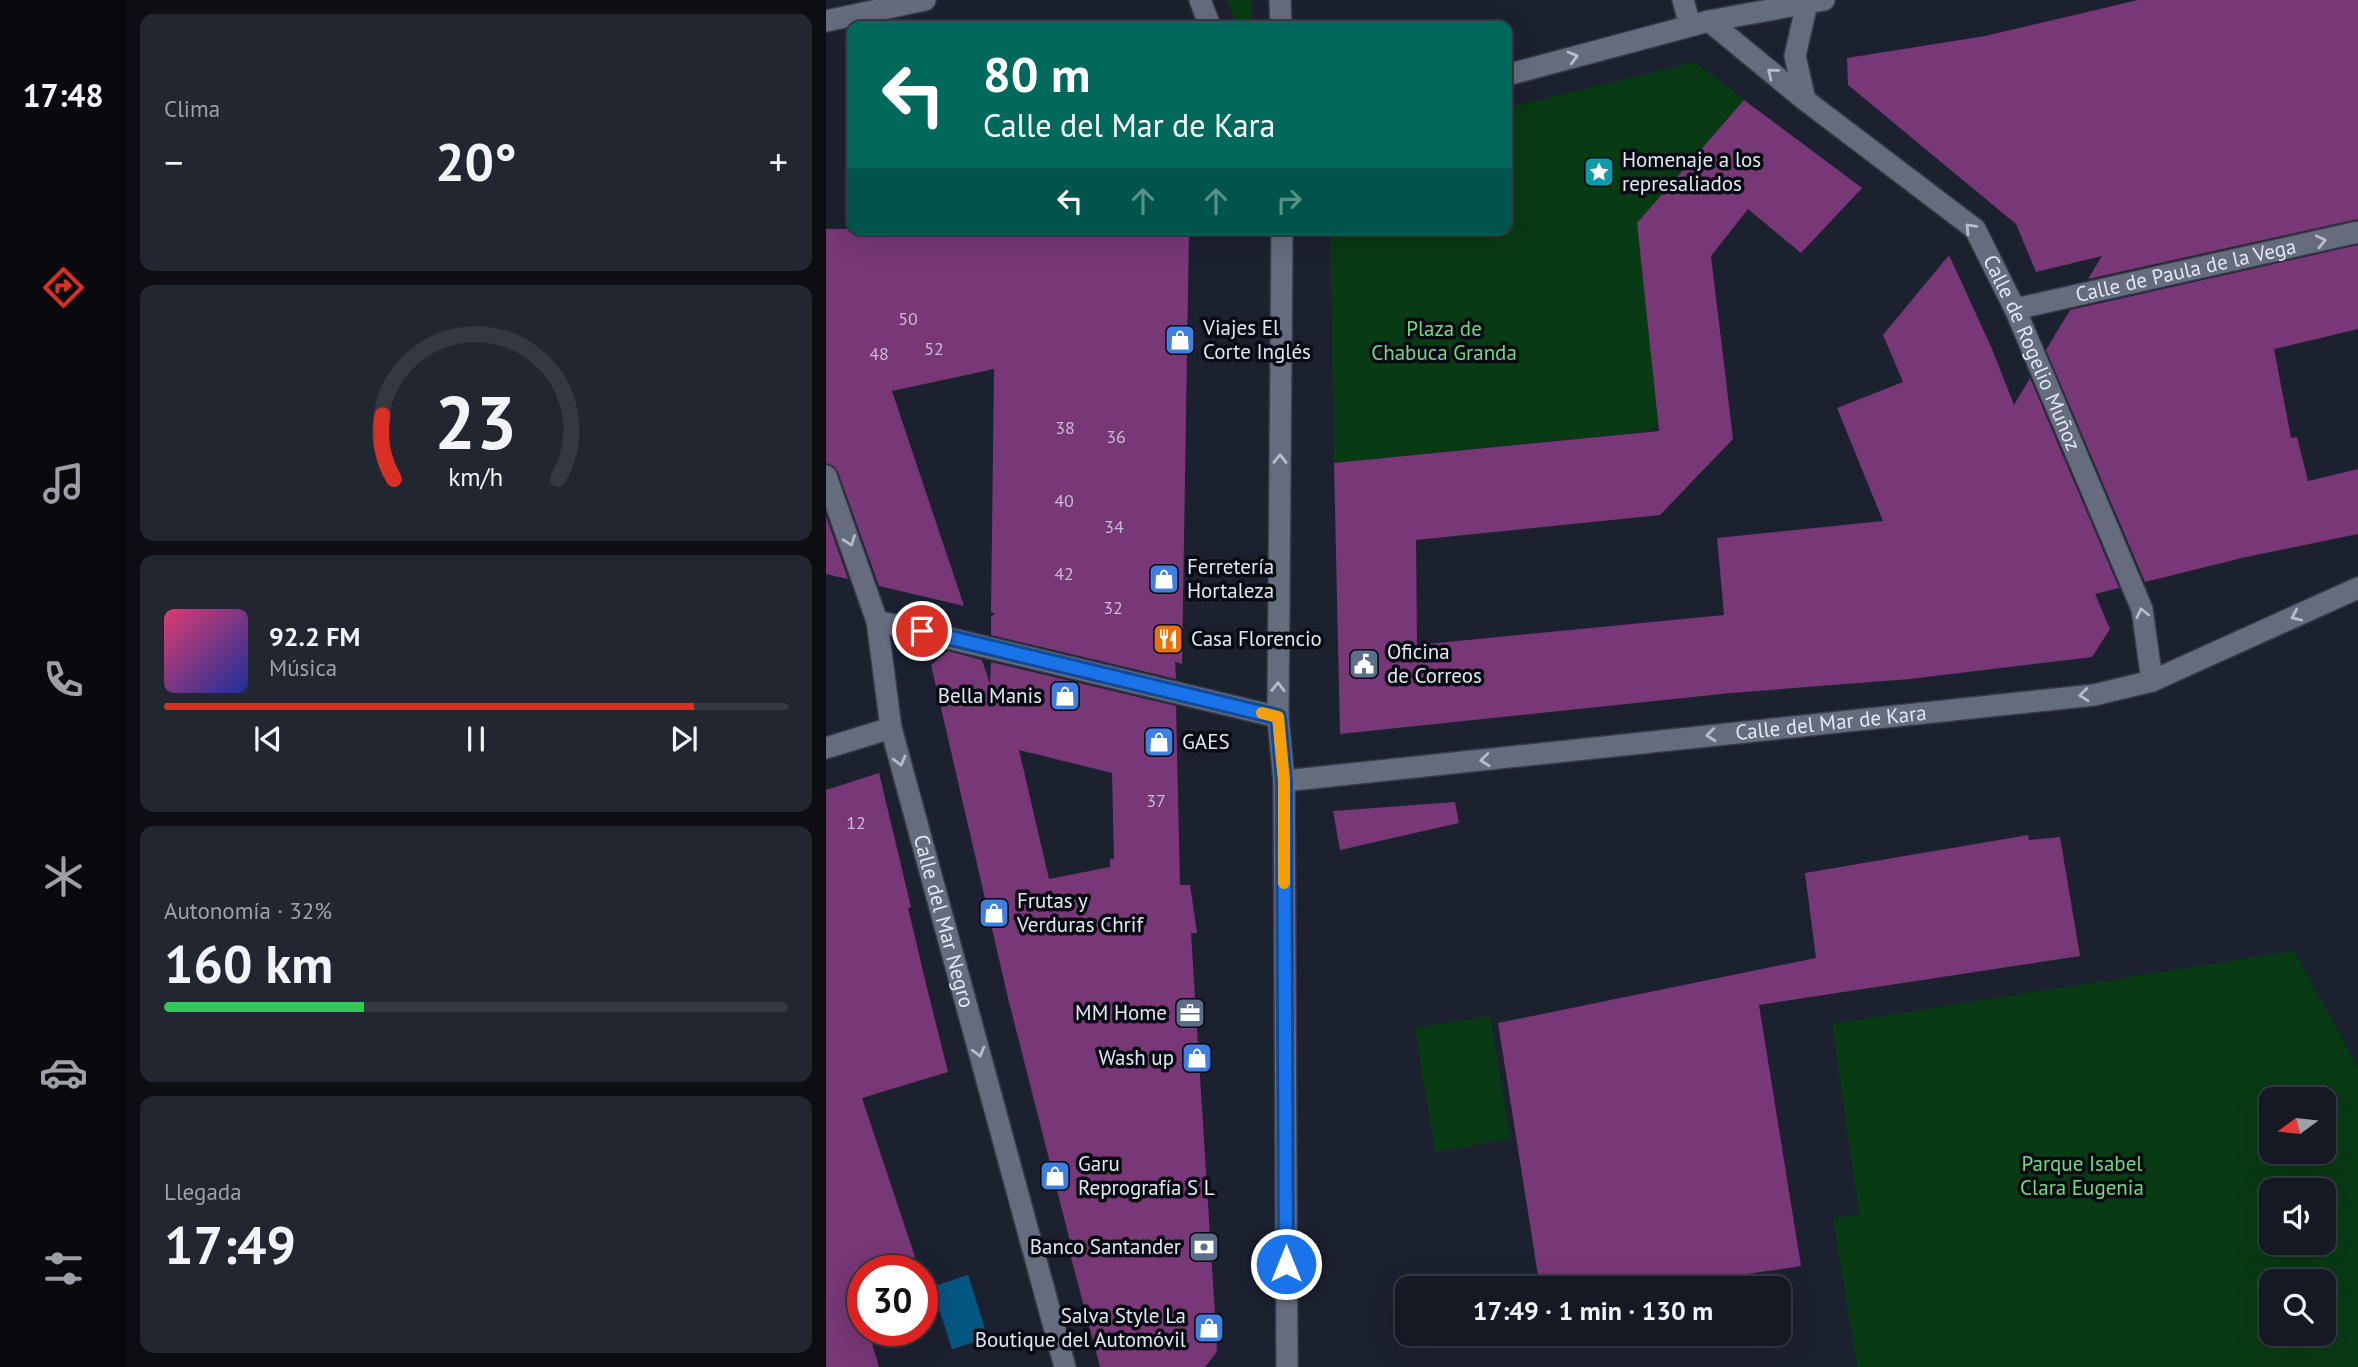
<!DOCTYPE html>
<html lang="es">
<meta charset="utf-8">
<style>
:root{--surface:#151924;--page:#222631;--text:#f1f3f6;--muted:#9da0a6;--line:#343841;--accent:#d93025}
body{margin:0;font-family:"PT Sans",sans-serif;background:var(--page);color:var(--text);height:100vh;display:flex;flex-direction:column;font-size:26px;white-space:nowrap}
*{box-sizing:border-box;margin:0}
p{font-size:23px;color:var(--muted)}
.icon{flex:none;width:38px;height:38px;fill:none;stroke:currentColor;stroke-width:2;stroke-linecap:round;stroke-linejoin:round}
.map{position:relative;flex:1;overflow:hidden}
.sheet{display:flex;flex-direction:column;gap:14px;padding:14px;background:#0c0e14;width:700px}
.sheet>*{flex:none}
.top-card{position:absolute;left:21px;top:21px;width:665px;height:214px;border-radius:14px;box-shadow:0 7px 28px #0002,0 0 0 2px var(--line);background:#00695c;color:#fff;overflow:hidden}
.needle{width:46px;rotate:255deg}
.buttons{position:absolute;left:1433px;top:1087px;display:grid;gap:14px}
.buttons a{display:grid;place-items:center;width:77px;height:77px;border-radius:14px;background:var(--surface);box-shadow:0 7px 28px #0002,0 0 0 2px var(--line);font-size:35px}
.speed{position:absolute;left:21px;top:1255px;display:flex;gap:14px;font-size:35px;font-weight:700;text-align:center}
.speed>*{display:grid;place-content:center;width:91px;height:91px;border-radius:50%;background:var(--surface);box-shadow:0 7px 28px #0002,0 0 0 2px var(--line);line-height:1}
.speed .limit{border:10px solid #d22;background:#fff;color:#111}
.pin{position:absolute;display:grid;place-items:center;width:60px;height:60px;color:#fff;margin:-30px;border:4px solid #fff;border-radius:50%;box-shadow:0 2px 7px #0007}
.me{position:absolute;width:77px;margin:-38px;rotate:0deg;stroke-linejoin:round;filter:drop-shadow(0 0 5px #0008)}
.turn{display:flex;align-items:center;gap:24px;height:147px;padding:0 21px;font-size:32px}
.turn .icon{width:91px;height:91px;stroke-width:2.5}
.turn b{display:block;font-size:49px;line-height:60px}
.lanes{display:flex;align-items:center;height:66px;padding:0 21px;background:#0003;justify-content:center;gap:35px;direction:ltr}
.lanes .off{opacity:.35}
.big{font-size:52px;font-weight:600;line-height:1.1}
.sheet .tile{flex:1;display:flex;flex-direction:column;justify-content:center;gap:10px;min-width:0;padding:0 24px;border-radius:14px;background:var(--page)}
.sheet .dial{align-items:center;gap:0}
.dial svg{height:182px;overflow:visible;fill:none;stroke:var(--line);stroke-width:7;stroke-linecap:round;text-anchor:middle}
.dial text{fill:var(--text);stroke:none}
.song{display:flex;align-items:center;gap:21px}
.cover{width:84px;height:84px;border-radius:10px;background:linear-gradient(135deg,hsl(340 70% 55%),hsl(230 70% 35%))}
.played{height:7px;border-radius:4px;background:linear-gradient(90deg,var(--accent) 85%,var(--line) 85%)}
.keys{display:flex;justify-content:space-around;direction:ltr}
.heat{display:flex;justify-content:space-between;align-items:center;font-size:38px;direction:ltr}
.charge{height:10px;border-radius:5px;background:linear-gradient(90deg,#34c759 32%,var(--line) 0)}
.trip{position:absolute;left:569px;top:1276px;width:396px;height:70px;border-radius:14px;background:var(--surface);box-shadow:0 7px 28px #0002,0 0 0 2px var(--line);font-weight:600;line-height:70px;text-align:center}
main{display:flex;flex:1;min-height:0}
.menu{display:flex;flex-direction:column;width:126px;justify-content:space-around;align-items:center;background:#080a0e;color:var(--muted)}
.menu .icon{width:49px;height:49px}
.menu .selected{color:var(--accent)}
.menu b{font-size:32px;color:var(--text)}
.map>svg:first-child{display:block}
.green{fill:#083a14;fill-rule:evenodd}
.water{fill:#055783}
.building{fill:#783777;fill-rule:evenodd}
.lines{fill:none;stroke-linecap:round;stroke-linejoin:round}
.minor-casing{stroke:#373b48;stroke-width:24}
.minor{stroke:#656c7e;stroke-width:21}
.oneway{stroke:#b7bcc9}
.route-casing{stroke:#114b97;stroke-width:18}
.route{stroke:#1a73e8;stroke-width:12}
.slow{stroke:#f59e0b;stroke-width:12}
.labels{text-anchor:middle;stroke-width:7;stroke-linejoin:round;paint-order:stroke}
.number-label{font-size:18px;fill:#c8bbd3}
.poi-label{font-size:21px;fill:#e3e7f2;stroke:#090b12;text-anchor:start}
.street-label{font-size:21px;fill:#e3e7f2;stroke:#090b12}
.park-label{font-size:21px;fill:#74d983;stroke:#090b12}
</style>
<main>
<nav class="menu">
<b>17:48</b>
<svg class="icon selected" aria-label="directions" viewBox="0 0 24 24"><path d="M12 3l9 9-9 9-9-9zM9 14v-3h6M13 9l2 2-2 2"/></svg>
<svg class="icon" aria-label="music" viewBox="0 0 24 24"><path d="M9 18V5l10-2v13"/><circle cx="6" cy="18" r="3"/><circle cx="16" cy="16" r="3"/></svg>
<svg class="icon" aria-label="phone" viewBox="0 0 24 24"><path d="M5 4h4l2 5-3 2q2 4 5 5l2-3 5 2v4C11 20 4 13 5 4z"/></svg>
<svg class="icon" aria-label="climate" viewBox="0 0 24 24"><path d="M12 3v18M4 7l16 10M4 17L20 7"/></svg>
<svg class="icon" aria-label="car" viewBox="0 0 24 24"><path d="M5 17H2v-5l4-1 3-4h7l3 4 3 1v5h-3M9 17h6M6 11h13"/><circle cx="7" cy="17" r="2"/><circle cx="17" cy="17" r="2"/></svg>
<svg class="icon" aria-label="filters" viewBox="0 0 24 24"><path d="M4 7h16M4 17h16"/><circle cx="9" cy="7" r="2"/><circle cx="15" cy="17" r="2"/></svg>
</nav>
<section class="sheet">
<div class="tile"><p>Clima</p>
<div class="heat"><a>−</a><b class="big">20°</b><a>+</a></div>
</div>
<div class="tile dial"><svg viewBox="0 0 100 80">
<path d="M14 69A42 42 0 1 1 86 69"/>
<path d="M14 69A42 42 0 0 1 9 41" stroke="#d93025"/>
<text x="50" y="56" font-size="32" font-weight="700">23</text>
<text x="50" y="72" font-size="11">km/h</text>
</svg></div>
<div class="tile">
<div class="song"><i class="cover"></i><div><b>92.2 FM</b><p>Música</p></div></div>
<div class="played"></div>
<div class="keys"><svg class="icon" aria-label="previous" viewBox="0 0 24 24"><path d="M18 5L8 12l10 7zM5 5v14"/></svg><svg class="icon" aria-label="pause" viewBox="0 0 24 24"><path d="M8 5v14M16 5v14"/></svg><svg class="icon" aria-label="next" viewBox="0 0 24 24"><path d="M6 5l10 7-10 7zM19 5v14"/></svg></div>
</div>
<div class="tile"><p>Autonomía · 32%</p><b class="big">160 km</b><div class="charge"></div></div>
<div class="tile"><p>Llegada</p><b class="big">17:49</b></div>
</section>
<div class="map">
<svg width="1532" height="1367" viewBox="0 0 1532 1367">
<rect width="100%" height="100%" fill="#1c2130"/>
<path class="green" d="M 400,0 L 426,0 L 426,26 L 411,26 Z
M 869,62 L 918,100 L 811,223 L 832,422 L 825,431 L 508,463 L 504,229 L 681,229 L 681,108 Z
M 1468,951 L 1532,1068 L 1532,1367 L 1031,1367 L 1007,1218 L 1033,1214 L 1006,1024 ZM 1446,1099 L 1498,1099 L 1498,1152 L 1446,1152 ZM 1446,1190 L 1498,1190 L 1498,1242 L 1446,1242 ZM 1498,1281 L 1498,1334 L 1446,1334 L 1446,1281 Z
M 664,1016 L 684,1139 L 609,1152 L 589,1028 Z"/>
<path class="water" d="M 142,1275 L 162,1338 L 126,1349 L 106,1287 Z"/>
<path class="building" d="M 1312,0 L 1532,0 L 1532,219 L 1262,279 L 1276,256 L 1210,272 L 1190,224 L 1022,85 L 1021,58 L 1159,36 Z
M 918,100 L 1036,188 L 975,253 L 922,209 L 885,256 L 907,439 L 834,515 L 590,540 L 591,645 L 898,615 L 891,538 L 1057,521 L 1011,408 L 1077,382 L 1057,335 L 1123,255 L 1166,349 L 1188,405 L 1204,378 L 1293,588 L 1269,594 L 1284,629 L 1266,657 L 1084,679 L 905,693 L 514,734 L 508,463 L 833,431 L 811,223 Z
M 0,229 L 363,229 L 356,664 L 349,662 L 350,679 L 165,635 L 165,617 L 169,613 L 165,612 L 168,369 L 66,391 L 138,606 L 53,586 L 12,472 L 8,466 L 0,463 Z
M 1532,245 L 1532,329 L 1448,349 L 1465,438 L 1471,437 L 1482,481 L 1532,469 L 1532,534 L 1420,557 L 1319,582 L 1220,350 L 1244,310 Z
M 0,516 L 22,579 L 0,574 Z
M 122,651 L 156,660 L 164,684 L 165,662 L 350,706 L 354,885 L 364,885 L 371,933 L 365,933 L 389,1315 L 391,1352 L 379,1367 L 274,1367 L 244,1254 L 247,1253 L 182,998 L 105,665 ZM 193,750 L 286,773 L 288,859 L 284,859 L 284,867 L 223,879 Z
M 53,773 L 85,907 L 82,908 L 102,992 L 122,1072 L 36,1098 L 89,1257 L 48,1270 L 37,1270 L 37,1330 L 42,1330 L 53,1367 L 0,1367 L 0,790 Z
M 629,802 L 633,823 L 514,850 L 507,811 Z
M 1202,835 L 1203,840 L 1234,837 L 1254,956 L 933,1005 L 975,1266 L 828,1288 L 714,1288 L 672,1023 L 990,958 L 979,873 Z"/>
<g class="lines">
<g class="minor-casing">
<g id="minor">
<path d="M 374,0 L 384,26"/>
<path d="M 454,0 L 455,26"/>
<path d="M 857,0 L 864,25"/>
<path d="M 0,21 L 99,0"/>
<path id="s1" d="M 883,21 L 979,100 L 1149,229 L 1189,309 L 1316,609 L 1326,681"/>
<path d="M 681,75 L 883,21 L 998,0"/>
<path d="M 979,100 L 969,56 L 981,3"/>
<path d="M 456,229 L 452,717 L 458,781 L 461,1367"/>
<path id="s2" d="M 1189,309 L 1532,232"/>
<path id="s3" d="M 0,476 L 51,621 L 65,728 L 239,1367"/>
<path d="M 51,621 L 452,717"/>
<path d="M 0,748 L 65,728"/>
<path id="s4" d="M 458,781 L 1268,695 L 1326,681 L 1532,588"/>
</g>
</g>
<use href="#minor" class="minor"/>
</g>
<defs><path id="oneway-chevron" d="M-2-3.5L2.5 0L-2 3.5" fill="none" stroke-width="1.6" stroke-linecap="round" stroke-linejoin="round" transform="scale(1.75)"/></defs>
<g class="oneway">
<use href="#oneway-chevron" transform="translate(747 57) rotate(-15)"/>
<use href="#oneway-chevron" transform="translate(946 73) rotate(-141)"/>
<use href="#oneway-chevron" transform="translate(1144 228) rotate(-134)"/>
<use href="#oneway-chevron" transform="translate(1495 241) rotate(-13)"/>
<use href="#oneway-chevron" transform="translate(454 459) rotate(-89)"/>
<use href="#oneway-chevron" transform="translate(24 541) rotate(70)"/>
<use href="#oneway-chevron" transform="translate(1316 613) rotate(-103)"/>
<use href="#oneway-chevron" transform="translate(1470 616) rotate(156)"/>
<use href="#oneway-chevron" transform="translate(452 687) rotate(-89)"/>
<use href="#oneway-chevron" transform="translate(1258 695) rotate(174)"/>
<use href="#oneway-chevron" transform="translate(885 735) rotate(174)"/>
<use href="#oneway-chevron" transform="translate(659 760) rotate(174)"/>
<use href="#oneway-chevron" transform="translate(74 761) rotate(75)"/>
<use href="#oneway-chevron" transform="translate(153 1052) rotate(75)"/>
</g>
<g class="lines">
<g class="route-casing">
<path id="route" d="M 96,631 L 452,717 L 458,781 L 460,1264"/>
</g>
<use href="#route" class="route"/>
<path class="slow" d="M 436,713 L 452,717 L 458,781 L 458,883"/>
</g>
<defs>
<g id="sight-square" transform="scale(1.575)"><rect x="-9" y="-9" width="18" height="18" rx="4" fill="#0f9aa8" stroke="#090b12"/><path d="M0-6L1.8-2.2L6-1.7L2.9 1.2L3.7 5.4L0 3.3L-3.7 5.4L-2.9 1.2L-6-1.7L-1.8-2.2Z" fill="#fff"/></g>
<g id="shop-square" transform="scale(1.575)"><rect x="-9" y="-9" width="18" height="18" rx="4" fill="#3f7fe0" stroke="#090b12"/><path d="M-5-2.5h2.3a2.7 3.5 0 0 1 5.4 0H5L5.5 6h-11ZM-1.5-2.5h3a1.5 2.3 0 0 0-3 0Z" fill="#fff"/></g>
<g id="restaurant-square" transform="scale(1.575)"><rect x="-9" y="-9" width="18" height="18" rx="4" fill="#e8710a" stroke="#090b12"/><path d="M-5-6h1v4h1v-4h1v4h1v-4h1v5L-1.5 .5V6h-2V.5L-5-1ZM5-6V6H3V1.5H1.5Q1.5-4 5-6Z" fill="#fff"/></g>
<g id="civic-square" transform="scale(1.575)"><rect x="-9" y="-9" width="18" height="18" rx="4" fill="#5c6f8a" stroke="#090b12"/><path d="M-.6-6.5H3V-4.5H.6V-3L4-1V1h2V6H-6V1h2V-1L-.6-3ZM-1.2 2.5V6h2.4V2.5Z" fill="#fff"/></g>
<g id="office-square" transform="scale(1.575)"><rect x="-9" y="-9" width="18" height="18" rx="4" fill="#5c6f8a" stroke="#090b12"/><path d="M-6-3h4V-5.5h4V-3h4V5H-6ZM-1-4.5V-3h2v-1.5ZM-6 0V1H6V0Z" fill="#fff"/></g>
<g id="bank-square" transform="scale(1.575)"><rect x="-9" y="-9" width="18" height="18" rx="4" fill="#5c6f8a" stroke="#090b12"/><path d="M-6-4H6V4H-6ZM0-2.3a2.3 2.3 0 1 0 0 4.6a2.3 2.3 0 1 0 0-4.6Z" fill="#fff"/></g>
</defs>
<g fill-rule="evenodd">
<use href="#sight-square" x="773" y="172"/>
<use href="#shop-square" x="354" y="340"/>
<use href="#shop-square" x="338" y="579"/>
<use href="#restaurant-square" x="342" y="639"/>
<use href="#civic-square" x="538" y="664"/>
<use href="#shop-square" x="239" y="696"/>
<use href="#shop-square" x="333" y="742"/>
<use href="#shop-square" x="168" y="913"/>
<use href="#office-square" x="364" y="1013"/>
<use href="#shop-square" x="371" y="1058"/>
<use href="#shop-square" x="229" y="1176"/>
<use href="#bank-square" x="378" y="1247"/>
<use href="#shop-square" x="383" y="1328"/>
</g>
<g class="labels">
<g class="number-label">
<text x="82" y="325">50</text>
<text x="108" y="355">52</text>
<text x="53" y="360">48</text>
<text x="239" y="434">38</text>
<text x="290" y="443">36</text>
<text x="238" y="507">40</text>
<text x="288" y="533">34</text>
<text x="238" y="580">42</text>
<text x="287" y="614">32</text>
<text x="330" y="807">37</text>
<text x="30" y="829">12</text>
</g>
<g class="poi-label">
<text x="796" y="167">Homenaje a los<tspan x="796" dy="24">represaliados</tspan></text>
<text x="377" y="335">Viajes El<tspan x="377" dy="24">Corte Inglés</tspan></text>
<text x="361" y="574">Ferretería<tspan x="361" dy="24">Hortaleza</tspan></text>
<text x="365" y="646">Casa Florencio</text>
<text x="561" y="659">Oficina<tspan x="561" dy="24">de Correos</tspan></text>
<text x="216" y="703" text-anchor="end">Bella Manis</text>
<text x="356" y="749">GAES</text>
<text x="191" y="908">Frutas y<tspan x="191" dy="24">Verduras Chrif</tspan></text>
<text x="341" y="1020" text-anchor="end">MM Home</text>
<text x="348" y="1065" text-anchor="end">Wash up</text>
<text x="252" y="1171">Garu<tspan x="252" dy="24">Reprografía S L</tspan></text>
<text x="355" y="1254" text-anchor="end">Banco Santander</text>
<text x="360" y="1323" text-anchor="end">Salva Style La<tspan x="360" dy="24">Boutique del Automóvil</tspan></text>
</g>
<g class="street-label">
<text dy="7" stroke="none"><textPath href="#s2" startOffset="175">Calle de Paula de la Vega</textPath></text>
<text dy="7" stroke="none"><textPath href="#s1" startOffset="474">Calle de Rogelio Muñoz</textPath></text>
<text dy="7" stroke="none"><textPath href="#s4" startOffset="550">Calle del Mar de Kara</textPath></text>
<text dy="7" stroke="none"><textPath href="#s3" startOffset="462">Calle del Mar Negro</textPath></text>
</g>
<g class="park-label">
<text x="618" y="336">Plaza de<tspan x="618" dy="24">Chabuca Granda</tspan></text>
<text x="1256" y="1171">Parque Isabel<tspan x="1256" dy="24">Clara Eugenia</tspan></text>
</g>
</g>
</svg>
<div class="buttons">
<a><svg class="needle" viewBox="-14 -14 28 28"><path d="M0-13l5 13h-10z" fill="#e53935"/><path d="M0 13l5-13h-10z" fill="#9da0a6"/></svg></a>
<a><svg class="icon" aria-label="sound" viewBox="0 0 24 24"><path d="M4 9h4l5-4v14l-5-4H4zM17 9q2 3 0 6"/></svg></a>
<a><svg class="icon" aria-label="search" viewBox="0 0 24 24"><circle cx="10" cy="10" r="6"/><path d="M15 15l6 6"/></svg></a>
</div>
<div class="speed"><div class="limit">30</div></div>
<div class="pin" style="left:96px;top:631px;background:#d93025"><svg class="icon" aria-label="arrive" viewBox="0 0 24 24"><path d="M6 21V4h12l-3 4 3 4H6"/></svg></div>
<svg class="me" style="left:460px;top:1264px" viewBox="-20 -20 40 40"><circle r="17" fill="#1a73e8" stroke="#fff" stroke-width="3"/><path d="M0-11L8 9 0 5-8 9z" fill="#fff"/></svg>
<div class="trip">17:49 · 1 min · 130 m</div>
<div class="top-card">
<div class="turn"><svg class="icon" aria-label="left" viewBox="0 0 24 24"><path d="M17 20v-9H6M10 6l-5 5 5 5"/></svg><div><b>80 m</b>Calle del Mar de Kara</div></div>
<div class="lanes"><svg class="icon" aria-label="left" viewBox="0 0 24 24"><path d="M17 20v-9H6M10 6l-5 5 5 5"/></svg><svg class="icon off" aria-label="ahead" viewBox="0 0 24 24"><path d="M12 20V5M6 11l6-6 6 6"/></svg><svg class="icon off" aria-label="ahead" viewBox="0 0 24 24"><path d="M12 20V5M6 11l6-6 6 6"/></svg><svg class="icon off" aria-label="right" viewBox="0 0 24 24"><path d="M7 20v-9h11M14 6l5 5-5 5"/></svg></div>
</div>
</div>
</main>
